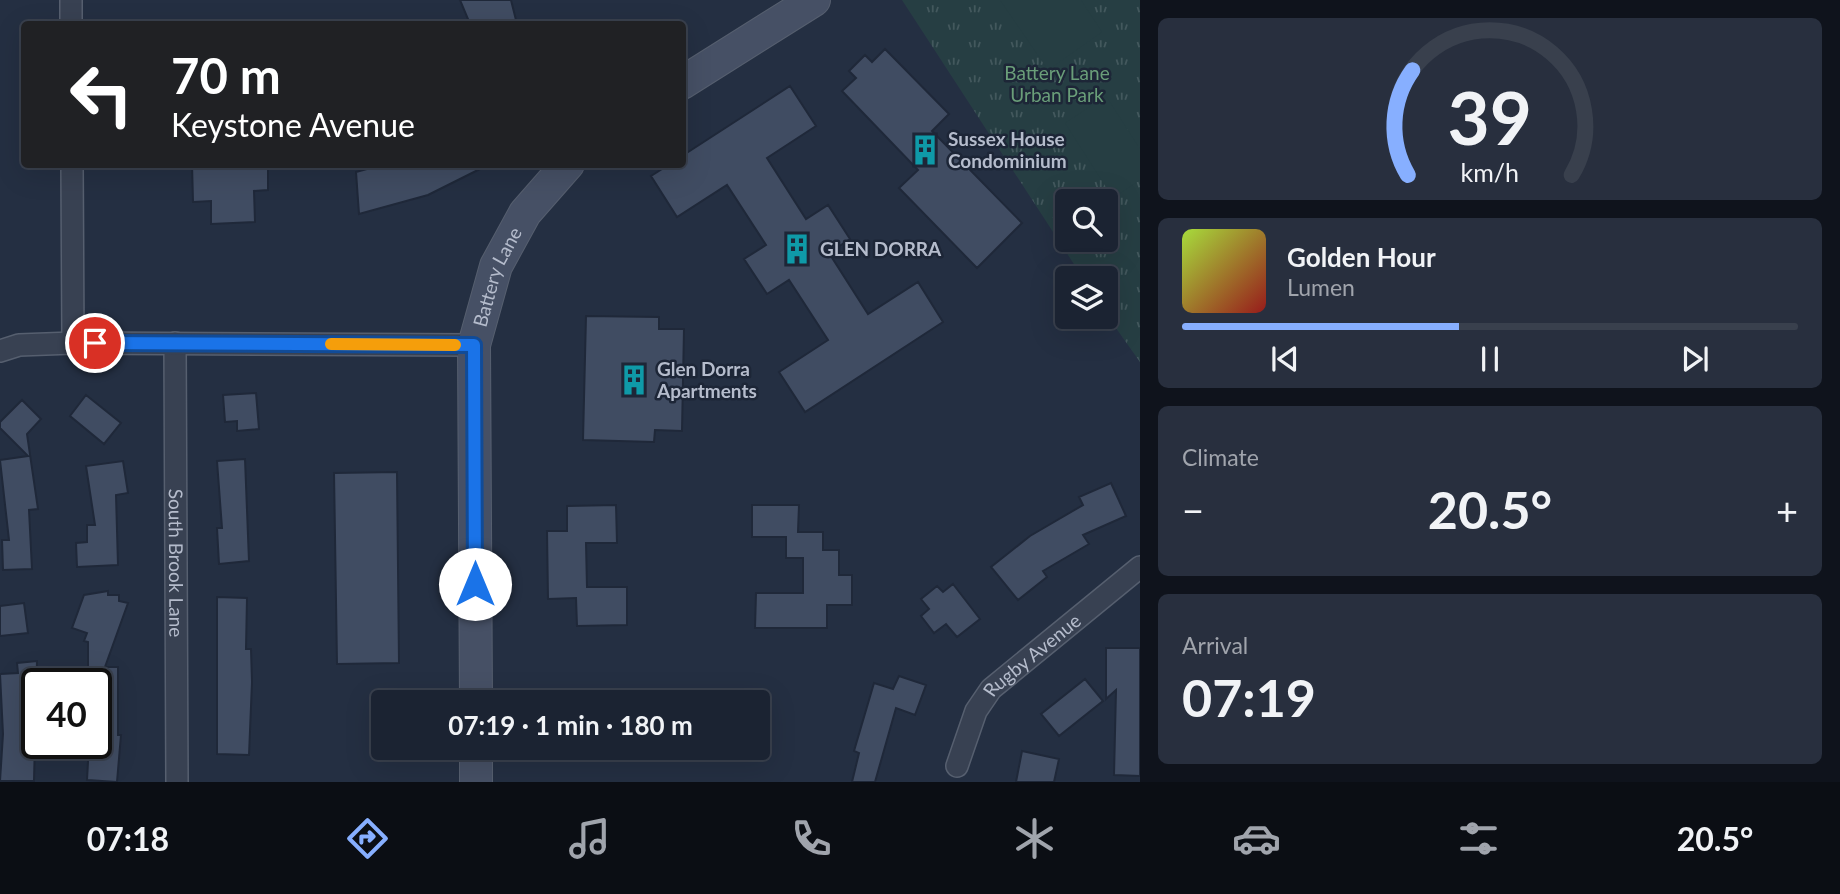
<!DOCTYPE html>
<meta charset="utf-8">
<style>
:root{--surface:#1b2332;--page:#282f3e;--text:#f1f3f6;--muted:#a0a4ac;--line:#39404d;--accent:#87afff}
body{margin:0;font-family:Lato,sans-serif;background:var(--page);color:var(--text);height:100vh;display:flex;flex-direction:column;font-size:26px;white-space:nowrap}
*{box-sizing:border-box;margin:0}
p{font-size:23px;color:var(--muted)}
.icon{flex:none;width:38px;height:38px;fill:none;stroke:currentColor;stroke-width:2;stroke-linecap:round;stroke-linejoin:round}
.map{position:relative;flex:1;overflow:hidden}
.side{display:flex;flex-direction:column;gap:18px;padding:18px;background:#0f131c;width:700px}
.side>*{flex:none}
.hud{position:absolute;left:21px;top:21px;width:665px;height:147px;border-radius:7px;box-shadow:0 7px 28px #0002,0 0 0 2px var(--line);background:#202124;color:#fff;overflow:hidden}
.tools{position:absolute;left:1055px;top:189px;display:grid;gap:14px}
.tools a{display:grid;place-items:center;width:63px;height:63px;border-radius:7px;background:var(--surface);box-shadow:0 7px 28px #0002,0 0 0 2px var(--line);font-size:35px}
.speed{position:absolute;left:21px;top:668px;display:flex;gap:14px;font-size:35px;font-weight:700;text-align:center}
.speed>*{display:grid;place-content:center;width:91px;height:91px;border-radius:50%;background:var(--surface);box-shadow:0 7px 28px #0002,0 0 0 2px var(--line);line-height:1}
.speed .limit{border:4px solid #111;border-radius:10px;background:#fff;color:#111}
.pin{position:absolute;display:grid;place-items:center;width:60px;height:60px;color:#fff;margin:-30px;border:4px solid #fff;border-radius:50%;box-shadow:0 2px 7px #0007}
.me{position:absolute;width:77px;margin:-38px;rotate:0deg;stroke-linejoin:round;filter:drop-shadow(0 0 5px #0008)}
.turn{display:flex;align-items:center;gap:24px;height:147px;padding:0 35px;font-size:32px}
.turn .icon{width:91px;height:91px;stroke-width:2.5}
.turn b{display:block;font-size:49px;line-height:60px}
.big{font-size:52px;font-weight:700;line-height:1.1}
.side .tile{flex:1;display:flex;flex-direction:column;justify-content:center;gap:10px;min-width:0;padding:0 24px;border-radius:10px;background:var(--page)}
.side .dial{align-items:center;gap:0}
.dial svg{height:182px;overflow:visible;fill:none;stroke:var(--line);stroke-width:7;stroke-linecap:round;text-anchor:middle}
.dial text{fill:var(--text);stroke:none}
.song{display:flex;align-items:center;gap:21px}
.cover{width:84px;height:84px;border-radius:10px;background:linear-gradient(135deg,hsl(80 70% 55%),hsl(0 70% 35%))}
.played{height:7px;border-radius:4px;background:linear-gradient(90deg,var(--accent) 45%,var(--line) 45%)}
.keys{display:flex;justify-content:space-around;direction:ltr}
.heat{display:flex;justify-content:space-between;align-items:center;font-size:38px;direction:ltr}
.trip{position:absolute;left:371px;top:690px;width:399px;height:70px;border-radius:7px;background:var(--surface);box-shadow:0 7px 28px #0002,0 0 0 2px var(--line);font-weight:700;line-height:70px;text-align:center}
.tab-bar{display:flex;height:112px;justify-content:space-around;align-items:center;background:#0b0e14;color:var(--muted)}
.tab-bar .icon{width:49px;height:49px}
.tab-bar .current{color:var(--accent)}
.tab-bar b{font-size:32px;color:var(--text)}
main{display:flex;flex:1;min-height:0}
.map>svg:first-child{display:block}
.grass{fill:url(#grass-tufts);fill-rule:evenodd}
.pitch{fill:#263e43}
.building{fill:#404c62;stroke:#1f2839;stroke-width:2}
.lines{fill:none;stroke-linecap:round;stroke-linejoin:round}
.street-casing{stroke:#565f6f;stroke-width:24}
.secondary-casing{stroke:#565f6f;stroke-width:34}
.street{stroke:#384152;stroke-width:21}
.secondary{stroke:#465065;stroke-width:32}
.route-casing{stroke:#114b97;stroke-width:18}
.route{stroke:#1a73e8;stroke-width:12}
.slow{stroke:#f59e0b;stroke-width:12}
.labels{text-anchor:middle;stroke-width:5;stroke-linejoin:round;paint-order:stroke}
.park-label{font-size:19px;fill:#6a9e79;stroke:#1d2637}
.poi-label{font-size:19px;font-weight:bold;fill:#b5bccc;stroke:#1d2637;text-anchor:start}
.street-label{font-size:19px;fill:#b5bccc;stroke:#1d2637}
</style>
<main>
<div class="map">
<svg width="1140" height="782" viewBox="0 0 1140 782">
<defs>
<pattern id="grass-tufts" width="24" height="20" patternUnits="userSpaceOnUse" patternTransform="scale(1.75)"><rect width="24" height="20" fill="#263e43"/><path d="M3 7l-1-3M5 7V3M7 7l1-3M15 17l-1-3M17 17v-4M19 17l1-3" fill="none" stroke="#43585d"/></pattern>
</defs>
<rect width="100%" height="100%" fill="#242f42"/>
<path class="grass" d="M 902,0 L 1140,0 L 1140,362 L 1106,314 L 1106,278 L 1083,278 ZM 1068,201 L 1106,201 L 1106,240 L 1068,240 Z"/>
<path class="pitch" d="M 1000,0 L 1081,0 L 1102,32 L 1048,70 Z
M 1106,96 L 1140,149 L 1140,180 L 1113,198 L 1065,123 Z"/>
<path class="building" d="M 460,0 L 511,0 L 517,24 L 470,24 Z
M 885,49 L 949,114 L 932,131 L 1022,223 L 977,268 L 899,188 L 918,170 L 842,91 L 856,78 L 849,71 L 865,55 L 872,62 Z
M 790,86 L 816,126 L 767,158 L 806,219 L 828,205 L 850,239 L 829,253 L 868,314 L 918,282 L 943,322 L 805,412 L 779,372 L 828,340 L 789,280 L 767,294 L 744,259 L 766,245 L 727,185 L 677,217 L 651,176 L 670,164 L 682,164 L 682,156 Z
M 192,164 L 268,164 L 268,190 L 254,191 L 255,222 L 211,224 L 211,201 L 193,202 Z
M 385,164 L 490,164 L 428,195 L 359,214 L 356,172 Z
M 586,316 L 659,317 L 659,329 L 684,329 L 682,431 L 655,430 L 654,442 L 583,440 Z
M 256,393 L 259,429 L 237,431 L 237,421 L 225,422 L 223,395 Z
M 86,395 L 121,423 L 104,444 L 70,416 Z
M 22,400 L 41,419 L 27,434 L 38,509 L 29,510 L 32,569 L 3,570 L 2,540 L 9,540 L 0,460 L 28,456 L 0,428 L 0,422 Z
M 245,459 L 249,561 L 219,564 L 217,528 L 222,528 L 217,461 Z
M 123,461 L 128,493 L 116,495 L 118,565 L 77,567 L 76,543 L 87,542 L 87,525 L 95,525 L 86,466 Z
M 397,472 L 399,663 L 337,664 L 334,473 Z
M 1111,483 L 1126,516 L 1083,535 L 1089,544 L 1043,571 L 1047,577 L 1018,600 L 991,567 L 1030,536 L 1083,505 L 1079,497 Z
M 616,505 L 617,543 L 586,543 L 587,587 L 627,587 L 627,625 L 577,626 L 576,598 L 548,599 L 547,531 L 567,531 L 567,506 Z
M 752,505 L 799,505 L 798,532 L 823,532 L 823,550 L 839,550 L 839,575 L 852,575 L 852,605 L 827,605 L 827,628 L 755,628 L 756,593 L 803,593 L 803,558 L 786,558 L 786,537 L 752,537 Z
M 953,584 L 980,619 L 957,637 L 946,624 L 934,633 L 921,616 L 929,609 L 921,599 L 937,586 L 943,592 Z
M 108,591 L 108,595 L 119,595 L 119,601 L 128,603 L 105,667 L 118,667 L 118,735 L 121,735 L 117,782 L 87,780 L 89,744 L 96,744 L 96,684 L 88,684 L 88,642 L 84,641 L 87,633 L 72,628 L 84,595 Z
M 217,597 L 247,598 L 246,649 L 251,649 L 252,682 L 249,755 L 217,754 Z
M 24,603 L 28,633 L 0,636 L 0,606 Z
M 1106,648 L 1140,648 L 1140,776 L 1114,775 L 1116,690 L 1106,699 Z
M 37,661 L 34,781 L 0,781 L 3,734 L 0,674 L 18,673 L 17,663 Z
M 899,676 L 926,685 L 915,715 L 896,708 L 875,782 L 852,782 L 859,753 L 854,751 L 874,683 L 893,689 Z
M 1085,679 L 1103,701 L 1059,736 L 1041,714 Z
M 1022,751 L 1059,759 L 1054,782 L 1016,782 Z"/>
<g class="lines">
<g class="street-casing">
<g id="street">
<path d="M 71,0 L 71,24"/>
<path d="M 72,164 L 73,343"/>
<path id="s1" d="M 175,343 L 177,782"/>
<path d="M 0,351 L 19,345 L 73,343 L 474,345"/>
<path id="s2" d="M 957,766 L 976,711 L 991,689 L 1140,567"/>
</g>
</g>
<g class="secondary-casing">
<g id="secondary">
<path d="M 682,83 L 814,0"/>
<path id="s3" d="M 476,702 L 474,345 L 496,266 L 525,213 L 568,164"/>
<path d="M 476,747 L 476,782"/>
</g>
</g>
<use href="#street" class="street"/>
<use href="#secondary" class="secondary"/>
</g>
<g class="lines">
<g class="route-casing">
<path id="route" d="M 95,343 L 474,345 L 475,584"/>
</g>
<use href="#route" class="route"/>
<path class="slow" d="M 331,344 L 455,345"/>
</g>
<defs>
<g id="building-bare" transform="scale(2.415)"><path d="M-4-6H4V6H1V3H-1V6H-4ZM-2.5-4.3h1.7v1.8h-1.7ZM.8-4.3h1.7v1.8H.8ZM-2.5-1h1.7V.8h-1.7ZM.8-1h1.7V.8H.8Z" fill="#0f9aa8" stroke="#1d2637" stroke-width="2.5" paint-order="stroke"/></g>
</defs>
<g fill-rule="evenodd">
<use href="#building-bare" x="925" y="150"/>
<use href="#building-bare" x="797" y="249"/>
<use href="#building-bare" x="634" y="380"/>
</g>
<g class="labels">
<g class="park-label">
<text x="1057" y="80">Battery Lane<tspan x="1057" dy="22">Urban Park</tspan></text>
</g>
<g class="poi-label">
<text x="948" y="146">Sussex House<tspan x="948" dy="22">Condominium</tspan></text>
<text x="820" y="256">GLEN DORRA</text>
<text x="657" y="376">Glen Dorra<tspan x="657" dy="22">Apartments</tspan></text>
</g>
<g class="street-label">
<text dy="7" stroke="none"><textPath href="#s3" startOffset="429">Battery Lane</textPath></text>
<text dy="7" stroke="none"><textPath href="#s1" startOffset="220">South Brook Lane</textPath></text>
<text dy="7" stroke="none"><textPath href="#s2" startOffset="138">Rugby Avenue</textPath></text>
</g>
</g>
</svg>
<div class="tools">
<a><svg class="icon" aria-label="search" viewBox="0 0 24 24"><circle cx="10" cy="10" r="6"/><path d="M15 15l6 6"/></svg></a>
<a><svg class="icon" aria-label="layers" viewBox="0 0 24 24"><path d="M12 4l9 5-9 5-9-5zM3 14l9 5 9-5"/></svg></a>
</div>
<div class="speed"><div class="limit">40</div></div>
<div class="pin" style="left:95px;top:343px;background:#d93025"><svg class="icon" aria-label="arrive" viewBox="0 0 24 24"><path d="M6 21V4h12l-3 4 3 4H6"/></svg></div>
<svg class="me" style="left:475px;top:584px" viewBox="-20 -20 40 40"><circle r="19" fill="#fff"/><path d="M0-13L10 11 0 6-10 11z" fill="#1a73e8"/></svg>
<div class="trip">07:19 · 1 min · 180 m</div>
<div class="hud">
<div class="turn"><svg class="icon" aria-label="left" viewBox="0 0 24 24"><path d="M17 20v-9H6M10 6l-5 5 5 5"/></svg><div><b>70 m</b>Keystone Avenue</div></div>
</div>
</div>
<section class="side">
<div class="tile dial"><svg viewBox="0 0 100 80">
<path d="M14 69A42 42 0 1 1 86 69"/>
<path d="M14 69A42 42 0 0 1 16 23" stroke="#87afff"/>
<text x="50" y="56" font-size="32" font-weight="700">39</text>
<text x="50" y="72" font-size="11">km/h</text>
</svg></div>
<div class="tile">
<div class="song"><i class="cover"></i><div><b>Golden Hour</b><p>Lumen</p></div></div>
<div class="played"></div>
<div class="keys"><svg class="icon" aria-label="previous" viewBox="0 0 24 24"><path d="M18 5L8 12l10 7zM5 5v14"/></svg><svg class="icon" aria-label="pause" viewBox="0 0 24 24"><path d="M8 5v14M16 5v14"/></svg><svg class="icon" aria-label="next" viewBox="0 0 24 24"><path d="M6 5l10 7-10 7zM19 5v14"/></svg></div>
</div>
<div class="tile"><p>Climate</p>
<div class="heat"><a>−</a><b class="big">20.5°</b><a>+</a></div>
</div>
<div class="tile"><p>Arrival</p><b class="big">07:19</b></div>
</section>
</main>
<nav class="tab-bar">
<b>07:18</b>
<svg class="icon current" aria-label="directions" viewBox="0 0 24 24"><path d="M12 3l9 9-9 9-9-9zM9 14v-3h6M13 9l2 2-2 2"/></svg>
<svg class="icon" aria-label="music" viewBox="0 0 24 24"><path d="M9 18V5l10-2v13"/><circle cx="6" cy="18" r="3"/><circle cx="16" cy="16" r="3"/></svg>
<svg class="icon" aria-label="phone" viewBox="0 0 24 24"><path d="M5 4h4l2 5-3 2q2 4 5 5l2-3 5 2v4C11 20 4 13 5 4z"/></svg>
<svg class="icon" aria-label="climate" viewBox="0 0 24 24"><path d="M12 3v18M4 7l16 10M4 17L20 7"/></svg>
<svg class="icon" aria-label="car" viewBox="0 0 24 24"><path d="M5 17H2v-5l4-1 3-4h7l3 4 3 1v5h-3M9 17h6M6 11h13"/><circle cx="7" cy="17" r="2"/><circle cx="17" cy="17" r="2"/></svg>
<svg class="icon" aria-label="filters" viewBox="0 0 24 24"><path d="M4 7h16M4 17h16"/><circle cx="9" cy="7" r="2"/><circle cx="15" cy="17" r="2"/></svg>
<b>20.5°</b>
</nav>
